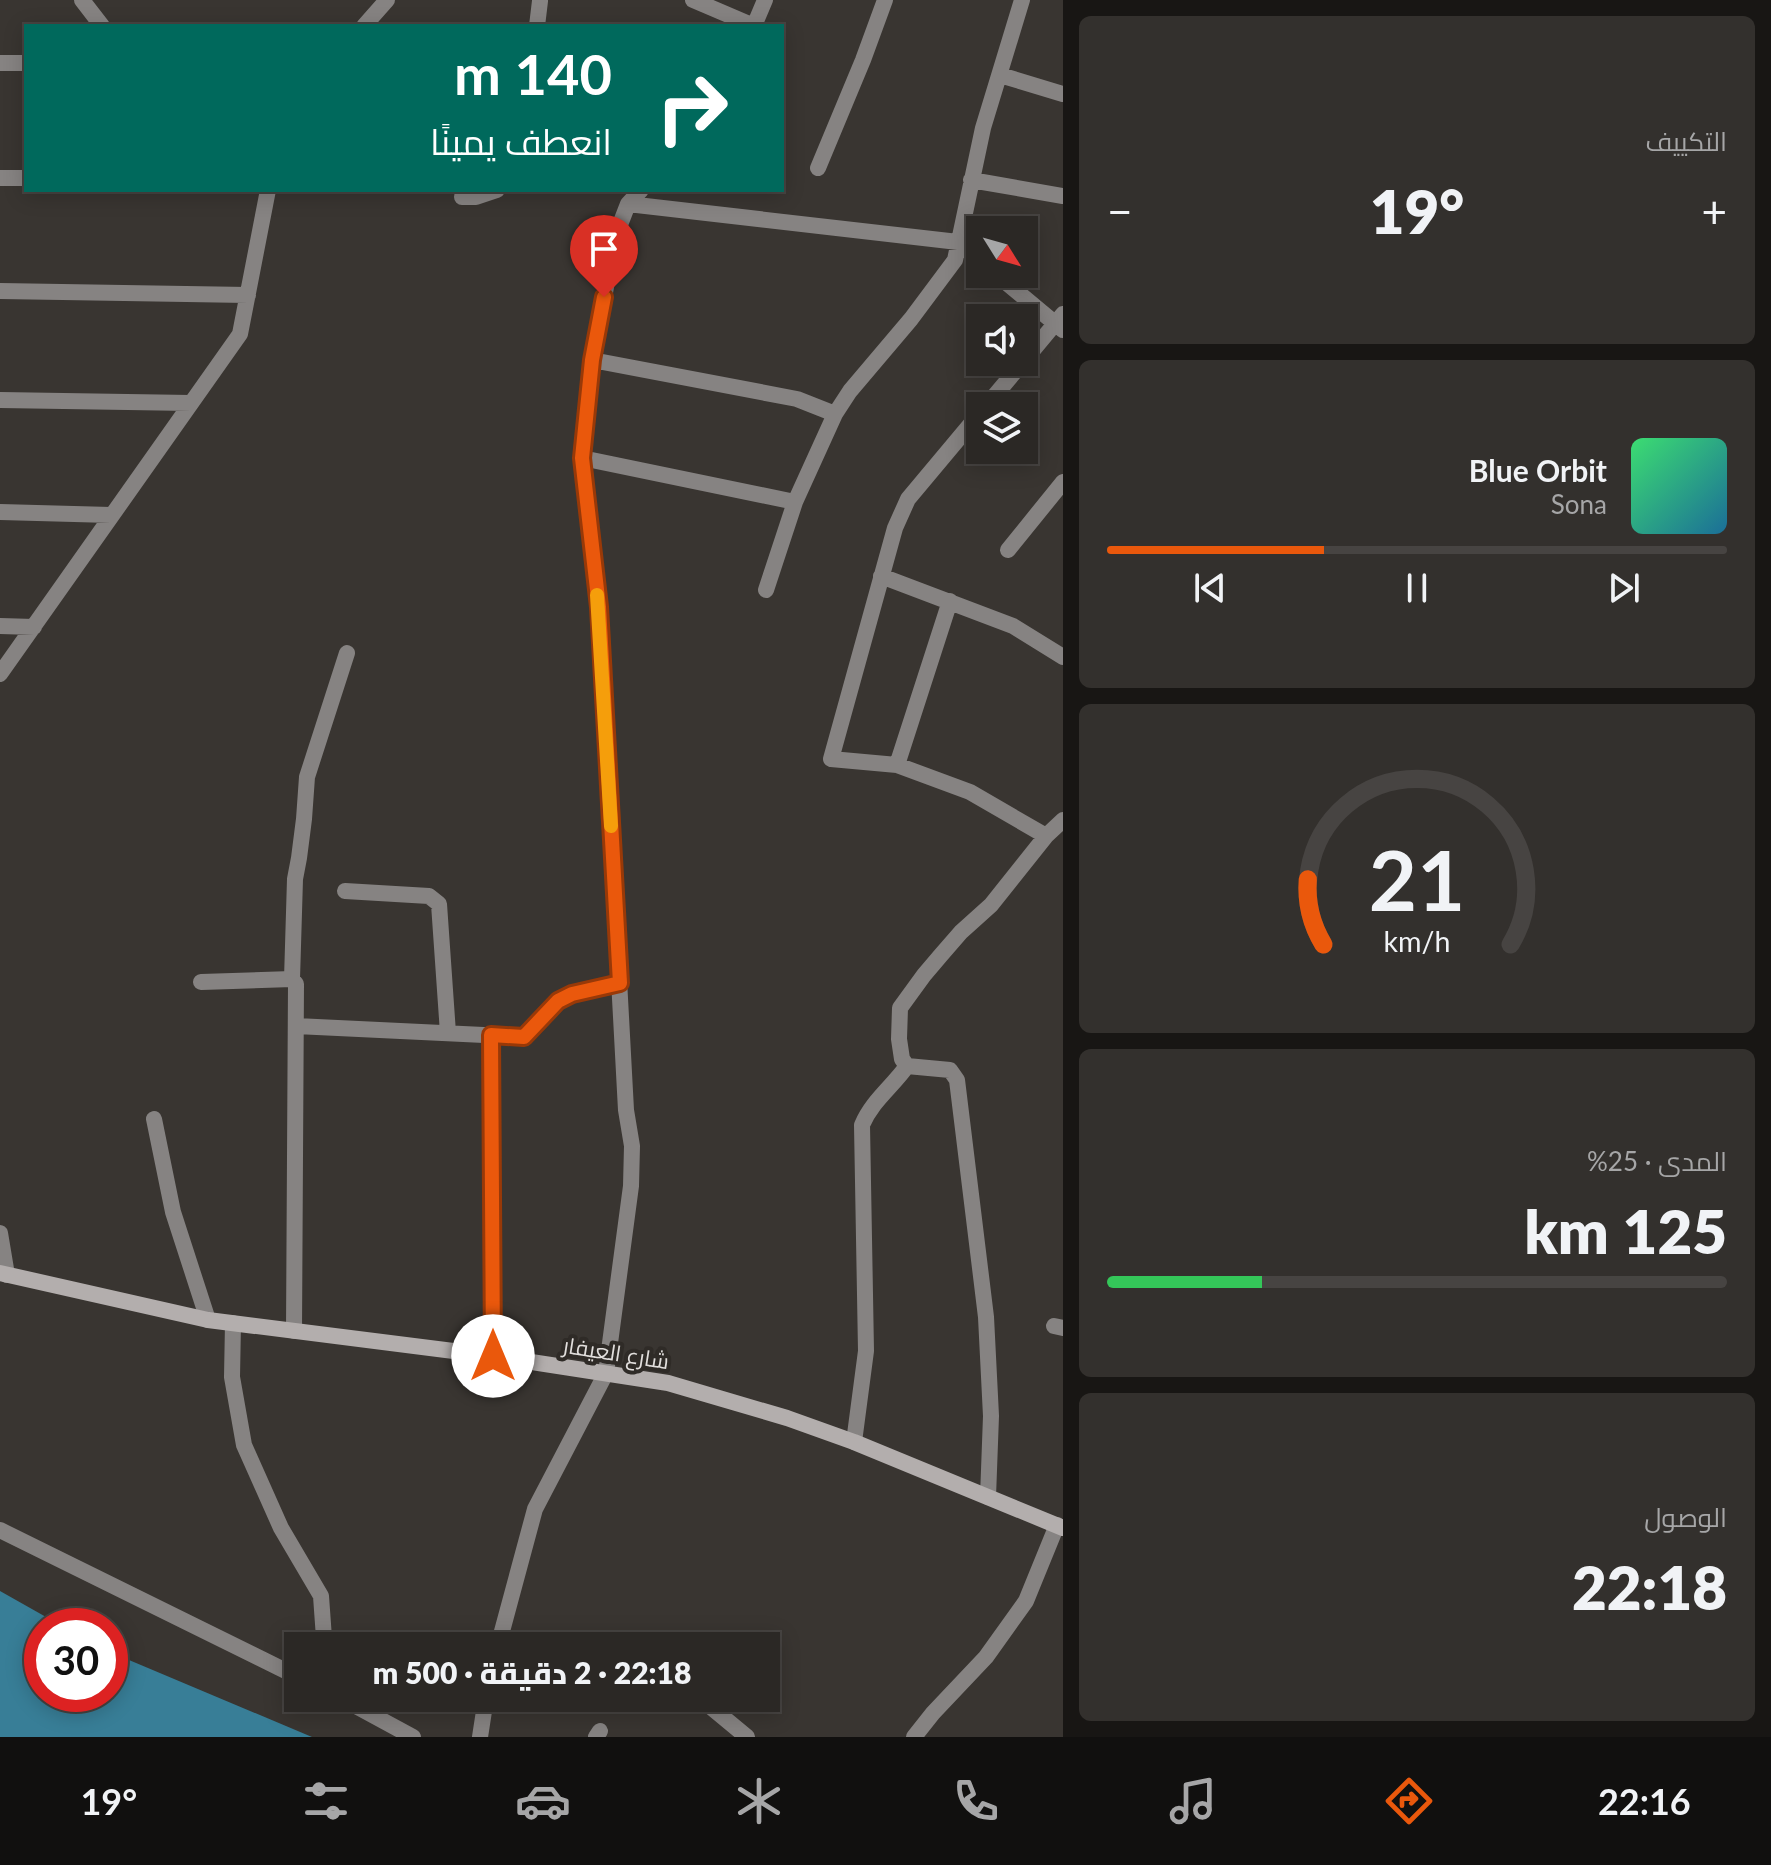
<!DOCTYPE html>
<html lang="ar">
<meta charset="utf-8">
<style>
:root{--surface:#2b2825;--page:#33302d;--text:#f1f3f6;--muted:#a6a6a7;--line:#474442;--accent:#ea580c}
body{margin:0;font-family:Lato,Cairo,sans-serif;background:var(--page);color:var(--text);direction:rtl;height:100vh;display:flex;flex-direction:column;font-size:30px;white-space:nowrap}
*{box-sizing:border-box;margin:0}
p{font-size:26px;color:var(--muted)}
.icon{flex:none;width:44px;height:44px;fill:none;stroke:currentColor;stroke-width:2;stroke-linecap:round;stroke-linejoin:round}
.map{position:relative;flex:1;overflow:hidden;direction:ltr}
.panel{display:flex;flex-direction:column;gap:16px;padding:16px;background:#181614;width:708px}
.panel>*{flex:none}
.banner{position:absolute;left:24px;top:24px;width:760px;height:168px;border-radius:0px;box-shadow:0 4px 20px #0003,0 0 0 2px var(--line);direction:rtl;background:#00695c;color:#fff;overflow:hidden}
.needle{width:52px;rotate:127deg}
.controls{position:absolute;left:966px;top:216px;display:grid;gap:16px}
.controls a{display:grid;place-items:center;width:72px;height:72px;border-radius:0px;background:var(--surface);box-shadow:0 4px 20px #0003,0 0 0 2px var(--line);font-size:40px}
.speed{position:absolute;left:24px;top:1608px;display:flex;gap:16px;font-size:40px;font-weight:700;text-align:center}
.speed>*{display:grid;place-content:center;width:104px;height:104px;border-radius:50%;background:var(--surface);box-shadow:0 4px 20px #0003,0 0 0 2px var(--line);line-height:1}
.speed .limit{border:12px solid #d22;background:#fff;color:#111}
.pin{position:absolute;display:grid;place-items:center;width:68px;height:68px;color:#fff;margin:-82px -34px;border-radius:50% 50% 50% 0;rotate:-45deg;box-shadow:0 0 8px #0007}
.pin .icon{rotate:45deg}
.me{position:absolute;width:88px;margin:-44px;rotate:0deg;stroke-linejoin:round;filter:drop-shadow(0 0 6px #0008)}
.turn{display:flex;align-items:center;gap:28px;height:168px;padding:0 40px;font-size:36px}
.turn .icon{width:104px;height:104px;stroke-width:2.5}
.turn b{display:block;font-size:56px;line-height:68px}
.big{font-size:60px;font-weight:800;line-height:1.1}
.panel .tile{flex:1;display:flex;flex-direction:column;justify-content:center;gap:12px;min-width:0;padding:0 28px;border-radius:12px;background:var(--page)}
.panel .dial{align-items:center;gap:0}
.dial svg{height:208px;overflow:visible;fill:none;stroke:var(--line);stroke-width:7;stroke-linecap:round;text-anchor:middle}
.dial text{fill:var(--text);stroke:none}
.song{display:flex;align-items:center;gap:24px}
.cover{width:96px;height:96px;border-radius:12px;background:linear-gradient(135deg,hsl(140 70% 55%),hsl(200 70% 35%))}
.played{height:8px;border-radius:4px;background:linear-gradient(90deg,var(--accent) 35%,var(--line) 35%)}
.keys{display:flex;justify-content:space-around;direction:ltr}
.heat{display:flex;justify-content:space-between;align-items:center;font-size:44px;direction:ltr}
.charge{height:12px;border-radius:6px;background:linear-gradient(90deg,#34c759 25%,var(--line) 0)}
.trip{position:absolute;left:284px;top:1632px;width:496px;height:80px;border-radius:0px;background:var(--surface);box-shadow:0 4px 20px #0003,0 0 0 2px var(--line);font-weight:800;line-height:80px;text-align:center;direction:rtl}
.tabs{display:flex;height:128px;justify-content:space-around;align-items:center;background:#11100f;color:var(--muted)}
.tabs .icon{width:56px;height:56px}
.tabs .on{color:var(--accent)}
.tabs b{font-size:36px;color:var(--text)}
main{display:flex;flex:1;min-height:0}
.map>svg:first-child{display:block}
.water{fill:#387e97}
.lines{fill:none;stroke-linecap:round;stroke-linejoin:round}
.street{stroke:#868382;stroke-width:16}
.secondary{stroke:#b3aead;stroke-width:16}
.route-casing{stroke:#983908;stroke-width:20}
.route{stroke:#ea580c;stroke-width:14}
.slow{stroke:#f59e0b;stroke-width:14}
.labels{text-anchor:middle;stroke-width:8;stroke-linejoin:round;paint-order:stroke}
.street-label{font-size:22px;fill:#e2dfdd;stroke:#2f2b27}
</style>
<main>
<section class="panel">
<div class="tile"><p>التكييف</p>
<div class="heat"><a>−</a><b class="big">19°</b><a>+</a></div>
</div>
<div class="tile">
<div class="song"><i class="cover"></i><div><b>Blue Orbit</b><p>Sona</p></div></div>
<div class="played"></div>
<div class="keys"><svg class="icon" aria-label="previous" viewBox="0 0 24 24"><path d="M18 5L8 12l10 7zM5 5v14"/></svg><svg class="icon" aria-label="pause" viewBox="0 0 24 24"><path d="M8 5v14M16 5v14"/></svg><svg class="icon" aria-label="next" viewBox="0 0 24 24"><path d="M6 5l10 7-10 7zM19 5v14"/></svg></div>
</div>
<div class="tile dial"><svg viewBox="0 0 100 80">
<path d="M14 69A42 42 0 1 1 86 69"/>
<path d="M14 69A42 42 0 0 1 8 44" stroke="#ea580c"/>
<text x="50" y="56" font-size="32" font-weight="700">21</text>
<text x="50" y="72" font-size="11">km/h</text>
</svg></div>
<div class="tile"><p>المدى · 25%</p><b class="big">125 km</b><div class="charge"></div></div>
<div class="tile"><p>الوصول</p><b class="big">22:18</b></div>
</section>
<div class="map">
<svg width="1063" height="1737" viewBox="0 0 1063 1737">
<rect width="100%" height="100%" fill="#393531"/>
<path class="water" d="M 0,1591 L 62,1626 L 42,1626 L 42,1694 L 110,1694 L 110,1652 L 312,1737 L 0,1737 Z"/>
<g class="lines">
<path class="street" d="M 82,0 L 102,26
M 693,0 L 754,26
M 364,26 L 387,0
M 537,26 L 540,1
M 754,26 L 765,0
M 0,63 L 26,63
M 1000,75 L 1063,94
M 818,168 L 863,60 L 885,0
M 0,178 L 26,178
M 971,180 L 1063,196
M 462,197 L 476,197 L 497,190
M 628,204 L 958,242 L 980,260
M 996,274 L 1063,330
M 0,291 L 248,295
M 592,360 L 797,399 L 835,414
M 1024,361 L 1063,314
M 0,400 L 191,403
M 986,406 L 1023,362
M 980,413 L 908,499 L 895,528 L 831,759 L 897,765 L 970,792 L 1046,836
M 582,458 L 795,502
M 0,512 L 111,515
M 1008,550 L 1063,482
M 881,576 L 1013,626 L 1063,657
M 766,590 L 795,502 L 835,414 L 850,391 L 911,319 L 955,260 L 983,128 L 1022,0
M 0,626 L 34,627
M 0,674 L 240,334 L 268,190
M 897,765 L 950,601
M 345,891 L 429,896 L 439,904 L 448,1033
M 292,979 L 295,879 L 299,858 L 304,819 L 307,777 L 347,653
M 201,982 L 292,979 L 296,984 L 294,1331
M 296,1026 L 524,1037 L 558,1001 L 572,994 L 620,983
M 491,1035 L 493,1356
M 154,1119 L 173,1212 L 208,1320
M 0,1233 L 7,1275
M 233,1323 L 232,1377 L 244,1445 L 281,1528 L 321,1596 L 324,1638 L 322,1646
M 1054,1326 L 1063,1328
M 854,1442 L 866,1351 L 862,1125 C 872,1101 892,1087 907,1066
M 988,1497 L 991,1416 L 986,1317 L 957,1080 L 950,1070 L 907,1066 L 902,1059 L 899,1039 L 900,1008 L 924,975 L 941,955 L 961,932 L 991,905 L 1046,836 L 1063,820
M 0,1530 L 298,1677
M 498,1646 L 535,1509 L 606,1373 L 631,1186 L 632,1146 L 626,1110 L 599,607 L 582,458 L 592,360 L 616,235 L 628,204 L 641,190
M 341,1698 L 413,1737
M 700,1698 L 747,1737
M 480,1737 L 486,1698
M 596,1737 L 600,1731
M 914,1737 L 933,1713 L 986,1657 L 1026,1601 L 1057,1525"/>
<path class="secondary" d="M 0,1273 L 208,1320 L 493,1356 L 668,1383 L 787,1418 L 854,1442 L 1063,1528"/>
</g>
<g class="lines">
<g class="route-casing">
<path id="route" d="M 493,1356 L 491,1035 L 524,1037 L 558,1001 L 572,994 L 620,983 L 599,607 L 582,458 L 592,360 L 604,297"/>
</g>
<use href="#route" class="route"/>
<path class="slow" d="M 597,595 L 611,826"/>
</g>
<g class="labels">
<g class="street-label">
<text transform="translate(616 1353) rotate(9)" y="8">شارع العيفار</text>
</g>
</g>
</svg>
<div class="controls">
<a><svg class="needle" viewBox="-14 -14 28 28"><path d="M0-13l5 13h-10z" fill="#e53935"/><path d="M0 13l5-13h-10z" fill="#a6a6a7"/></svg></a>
<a><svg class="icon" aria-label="sound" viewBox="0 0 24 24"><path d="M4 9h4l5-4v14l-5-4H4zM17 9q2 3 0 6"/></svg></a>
<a><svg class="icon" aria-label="layers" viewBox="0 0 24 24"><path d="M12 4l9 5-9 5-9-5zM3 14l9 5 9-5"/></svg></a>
</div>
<div class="speed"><div class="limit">30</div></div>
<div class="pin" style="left:604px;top:297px;background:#d93025"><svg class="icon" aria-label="arrive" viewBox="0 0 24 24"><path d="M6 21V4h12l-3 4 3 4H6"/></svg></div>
<svg class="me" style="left:493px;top:1356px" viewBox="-20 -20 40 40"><circle r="19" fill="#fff"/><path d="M0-13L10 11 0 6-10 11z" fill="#ea580c"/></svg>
<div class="trip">22:18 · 2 دقيقة · 500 m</div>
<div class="banner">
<div class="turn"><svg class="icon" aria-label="right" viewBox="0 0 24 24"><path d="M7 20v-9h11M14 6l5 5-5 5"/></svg><div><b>140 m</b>انعطف يمينًا</div></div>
</div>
</div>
</main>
<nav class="tabs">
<b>22:16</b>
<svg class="icon on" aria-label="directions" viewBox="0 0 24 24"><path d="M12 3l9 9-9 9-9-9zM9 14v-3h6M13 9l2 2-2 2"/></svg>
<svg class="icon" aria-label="music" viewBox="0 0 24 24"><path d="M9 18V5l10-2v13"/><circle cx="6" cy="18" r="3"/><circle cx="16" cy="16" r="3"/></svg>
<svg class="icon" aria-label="phone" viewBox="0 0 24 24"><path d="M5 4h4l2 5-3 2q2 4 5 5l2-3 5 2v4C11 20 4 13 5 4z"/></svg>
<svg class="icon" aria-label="climate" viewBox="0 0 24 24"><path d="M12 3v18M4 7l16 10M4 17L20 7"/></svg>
<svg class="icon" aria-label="car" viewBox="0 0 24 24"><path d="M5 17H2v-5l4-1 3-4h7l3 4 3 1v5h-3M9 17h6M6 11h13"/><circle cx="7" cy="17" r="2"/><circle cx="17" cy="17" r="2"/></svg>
<svg class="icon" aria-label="filters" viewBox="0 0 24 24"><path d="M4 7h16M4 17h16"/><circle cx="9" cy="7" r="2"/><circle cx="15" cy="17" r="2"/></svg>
<b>19°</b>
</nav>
